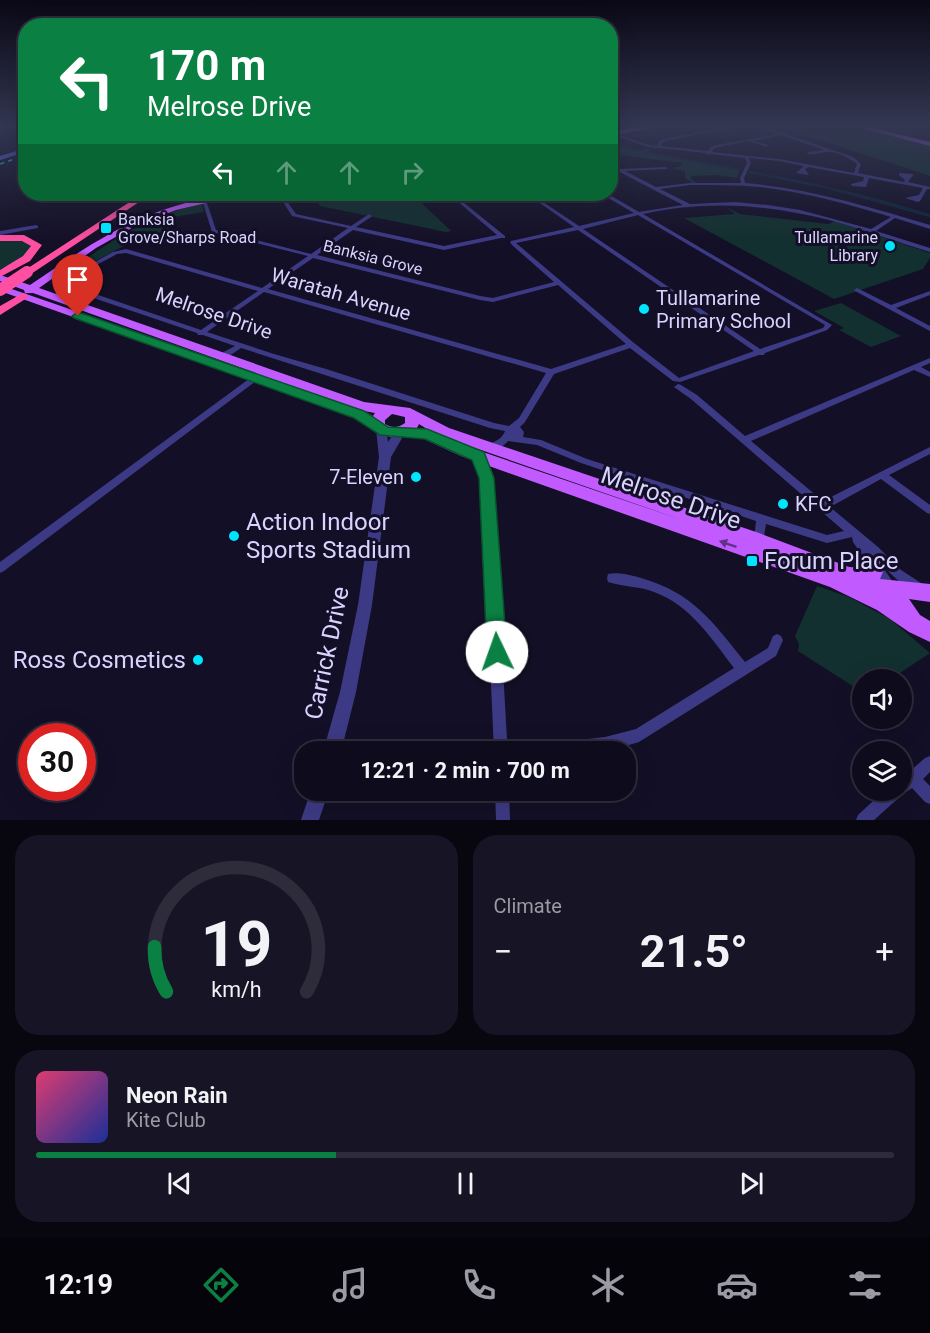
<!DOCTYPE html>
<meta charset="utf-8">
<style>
:root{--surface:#0e0b1c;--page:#171425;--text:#f1f3f6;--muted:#9b9ba3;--line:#2e2b3b;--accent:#0b8043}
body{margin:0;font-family:Roboto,sans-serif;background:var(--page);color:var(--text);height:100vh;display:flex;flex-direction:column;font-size:22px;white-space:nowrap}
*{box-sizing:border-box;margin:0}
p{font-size:20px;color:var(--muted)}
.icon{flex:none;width:33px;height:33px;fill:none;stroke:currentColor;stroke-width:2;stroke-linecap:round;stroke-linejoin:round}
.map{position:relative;height:820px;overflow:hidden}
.panel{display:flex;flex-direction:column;gap:15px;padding:15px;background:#08060f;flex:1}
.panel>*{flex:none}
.top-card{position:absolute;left:18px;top:18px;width:600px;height:183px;border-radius:24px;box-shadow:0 6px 24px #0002,0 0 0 2px var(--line);background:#0b8043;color:#fff;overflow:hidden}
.controls{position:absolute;left:852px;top:669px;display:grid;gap:12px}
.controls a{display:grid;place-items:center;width:60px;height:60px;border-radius:50%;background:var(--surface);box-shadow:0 6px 24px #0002,0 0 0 2px var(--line);font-size:30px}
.speed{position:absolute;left:18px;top:723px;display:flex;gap:12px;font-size:30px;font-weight:700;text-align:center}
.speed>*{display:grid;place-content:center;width:78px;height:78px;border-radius:50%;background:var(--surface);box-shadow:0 6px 24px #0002,0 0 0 2px var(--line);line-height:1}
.speed .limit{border:9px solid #d22;background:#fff;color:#111}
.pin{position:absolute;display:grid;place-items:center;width:51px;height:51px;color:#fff;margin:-62px -26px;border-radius:50% 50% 50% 0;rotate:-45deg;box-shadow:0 0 6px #0007}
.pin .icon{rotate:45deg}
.me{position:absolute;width:66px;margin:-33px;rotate:357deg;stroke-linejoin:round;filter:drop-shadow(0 0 4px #0008)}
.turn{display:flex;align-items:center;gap:21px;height:126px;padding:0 30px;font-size:27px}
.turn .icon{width:78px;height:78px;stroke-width:2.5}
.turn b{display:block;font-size:42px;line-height:51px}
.lanes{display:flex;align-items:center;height:57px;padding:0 30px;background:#0003;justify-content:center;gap:30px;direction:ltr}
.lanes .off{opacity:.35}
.big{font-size:45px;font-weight:700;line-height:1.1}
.panel .tile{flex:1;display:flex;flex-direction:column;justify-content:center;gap:9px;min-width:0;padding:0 21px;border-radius:24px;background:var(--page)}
.panel .dial{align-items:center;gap:0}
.dial svg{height:156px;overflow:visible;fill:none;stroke:var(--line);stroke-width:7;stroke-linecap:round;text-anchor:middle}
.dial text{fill:var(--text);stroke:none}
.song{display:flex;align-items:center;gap:18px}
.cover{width:72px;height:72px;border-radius:9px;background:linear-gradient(135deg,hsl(340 70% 55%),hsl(230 70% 35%))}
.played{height:6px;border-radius:3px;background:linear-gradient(90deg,var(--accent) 35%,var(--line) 35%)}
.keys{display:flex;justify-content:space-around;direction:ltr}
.heat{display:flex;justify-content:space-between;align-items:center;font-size:33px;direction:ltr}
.panel .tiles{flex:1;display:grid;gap:15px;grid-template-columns:1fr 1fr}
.tile:last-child{grid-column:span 2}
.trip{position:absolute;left:294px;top:741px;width:342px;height:60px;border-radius:24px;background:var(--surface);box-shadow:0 6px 24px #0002,0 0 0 2px var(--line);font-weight:700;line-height:60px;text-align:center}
.tabs{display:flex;height:96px;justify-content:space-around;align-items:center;background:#06040b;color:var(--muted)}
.tabs .icon{width:42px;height:42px}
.tabs .current{color:var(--accent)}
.tabs b{font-size:27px;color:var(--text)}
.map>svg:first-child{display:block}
.green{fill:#12302f}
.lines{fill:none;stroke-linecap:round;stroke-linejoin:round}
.stream{stroke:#0a1f44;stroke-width:1.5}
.minor{fill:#3d3a85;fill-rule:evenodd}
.tertiary{fill:#3d3a85;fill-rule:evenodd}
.secondary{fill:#6f6bff;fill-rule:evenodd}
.primary{fill:#c25bff;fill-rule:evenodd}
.motorway{fill:#ff4fa3;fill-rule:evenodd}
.rail{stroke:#00e5ff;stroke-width:1.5;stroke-dasharray:4.5 4;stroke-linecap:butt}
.motorway-bridge{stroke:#ff4fa3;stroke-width:12}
.oneway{fill:#623188}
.route{fill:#0b8043;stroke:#07532c;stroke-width:1.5}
.poi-dot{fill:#00e5ff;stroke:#130f26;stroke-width:2}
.labels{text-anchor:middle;stroke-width:6;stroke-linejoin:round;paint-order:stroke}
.far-poi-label{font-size:16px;fill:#d9d4ff;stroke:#130f26;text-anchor:start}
.far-street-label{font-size:16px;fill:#d9d4ff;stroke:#130f26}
.street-label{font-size:20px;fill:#d9d4ff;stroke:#130f26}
.poi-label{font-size:20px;fill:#d9d4ff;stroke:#130f26;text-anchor:start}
.near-street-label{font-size:24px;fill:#d9d4ff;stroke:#130f26}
.near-poi-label{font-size:24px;fill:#d9d4ff;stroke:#130f26;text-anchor:start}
</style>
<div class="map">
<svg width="930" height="820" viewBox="0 0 930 820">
<rect width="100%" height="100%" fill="#130f26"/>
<path class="green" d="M 781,127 L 857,127 L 930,145 L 930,176 Z
M 610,143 L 639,150 L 650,149 L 648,152 L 740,169 L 737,178 L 716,175 L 691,176 L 691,179 L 697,183 L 693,184 L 685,178 L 685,171 L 671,168 L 681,166 L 683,163 L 611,154 Z
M 750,171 C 811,182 871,196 930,214 L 930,217 L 825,188 L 749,173 Z
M 331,194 L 412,194 L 451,231 L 446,232 L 320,206 L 313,197 Z
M 202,204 L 204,212 L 167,218 L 170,231 L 133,239 L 133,244 L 126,245 L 62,278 L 59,277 C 104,246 148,214 202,204 Z
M 726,207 L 740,214 L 828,224 L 835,221 L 930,253 L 930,258 L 923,269 L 834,299 L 684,218 L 735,214 Z
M 16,238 L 31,244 L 30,250 L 12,264 L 0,269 L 0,239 Z
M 841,303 L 901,336 L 871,347 L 839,330 L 844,328 L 814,311 Z
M 817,586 L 849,597 L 890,619 L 930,653 L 891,679 L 862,680 L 862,692 L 798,651 L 799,644 L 795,636 Z"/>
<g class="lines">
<path class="stream" d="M 610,146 L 739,170
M 751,172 L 814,184 L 930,215"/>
<path class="minor" d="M 728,127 L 736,127 L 665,141 L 662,143 L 661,146 L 708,151 L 712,146 L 777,134 L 759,127 L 765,127 L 853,157 L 861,164 L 858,173 L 904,182 L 905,180 L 899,175 L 899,173 L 913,174 L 913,175 L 908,182 L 930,187 L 930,189 L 927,189 L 920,201 L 918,202 L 905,198 L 919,195 L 923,188 L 869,178 L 866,187 L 853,186 L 851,185 L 851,184 L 863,181 L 864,177 L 808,167 L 805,169 L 809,175 L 796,173 L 804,166 L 779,161 L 749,158 L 751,163 L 744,178 L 745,183 C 808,188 870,207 930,225 L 930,229 L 895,218 L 876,231 L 930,248 L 930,252 C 896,242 863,229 829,220 C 767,204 705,200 643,214 L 832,325 L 827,330 L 765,353 L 764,355 L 759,355 L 680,382 L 673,381 L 630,348 L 554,374 L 525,422 L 520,427 L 524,432 L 523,437 L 541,440 L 587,459 L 827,535 L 844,531 L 691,399 L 674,387 L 678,384 L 681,385 L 697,395 L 745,436 L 930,358 L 930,363 L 921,367 L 930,372 L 930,377 L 914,370 L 751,441 L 823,501 L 930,447 L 930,454 L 889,475 L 930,505 L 930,514 L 927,513 L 881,479 L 830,507 L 878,547 L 901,570 L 921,583 L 923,587 L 921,591 L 917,592 C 902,586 891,574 880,563 L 897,588 L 895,592 L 891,593 L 887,592 L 853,542 L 852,537 L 827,543 L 766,524 L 763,543 L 759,544 L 755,543 L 754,540 L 756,521 L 581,463 L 537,445 L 508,441 C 504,447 492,452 486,450 L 485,448 C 491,441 501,442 505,431 L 490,428 L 241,348 L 226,358 L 220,358 L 219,356 L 220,354 L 235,346 L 203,335 L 198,335 L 197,333 L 61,287 L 56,283 L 113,252 L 126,249 L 262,288 L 308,256 L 212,232 L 202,200 L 204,199 L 206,200 L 216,230 L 311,254 L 348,228 L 292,216 L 278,194 L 282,194 L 296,214 L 351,226 L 369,214 L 372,216 L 371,217 L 356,227 L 444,246 L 497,235 L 449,194 L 453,194 L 505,236 L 505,238 L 501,238 L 444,250 L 353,230 L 317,255 L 480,296 L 493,298 L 554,282 L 512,245 L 510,242 L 511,241 L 574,227 L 527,194 L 531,194 L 579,226 L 634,213 L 603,195 L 603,194 L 608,194 L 639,212 L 683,205 L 610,167 L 610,164 L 621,169 L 667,167 L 667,169 L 665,169 L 625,171 L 656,187 L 690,183 L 741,183 L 740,178 L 747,163 L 745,158 L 710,154 L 708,155 L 706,153 L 648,147 L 611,134 L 614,133 L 649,145 L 657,146 L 659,141 L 663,139 ZM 781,135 L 824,150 L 808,152 L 807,154 C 814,155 818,153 826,152 C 835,150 850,158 857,164 L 854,173 L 779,159 L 712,152 L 714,148 L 748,141 L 767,147 L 768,145 L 753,141 ZM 690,185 C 714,185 737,185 760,187 C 804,192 848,204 891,217 L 871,229 L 800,210 L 768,205 L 735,202 L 690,204 L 660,189 ZM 638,215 L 825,325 L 823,328 L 760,349 L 583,229 ZM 578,230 L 754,351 L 679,378 L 634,343 L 516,243 ZM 126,253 L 258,291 L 201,330 L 63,283 L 117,254 ZM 313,258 L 480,300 L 493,302 L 558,285 L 626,344 L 551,369 L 268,289 ZM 264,292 L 546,373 L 519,418 L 509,426 L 494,423 L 326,369 L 274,354 L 207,332 Z
M 36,225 L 38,226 L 38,228 L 0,235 L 0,231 Z
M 857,288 L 891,305 L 930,291 L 930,295 L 896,308 L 930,326 L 930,331 L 855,291 L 854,290 Z
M 257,373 L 260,373 L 264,375 L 4,571 L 0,573 L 0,562 Z
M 478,453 L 481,454 L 482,456 L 492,478 L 507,739 L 588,739 L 605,737 L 636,729 L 734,668 C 712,639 690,605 654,592 C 639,586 623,587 608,582 L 607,578 L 608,574 C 617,572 631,575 641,578 C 693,593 712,621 745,662 L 768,648 L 773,636 L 777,634 L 781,636 L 783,640 L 776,656 L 639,742 L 622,747 L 595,752 L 494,752 L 482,478 L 474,456 L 475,454 Z
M 930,756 L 930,772 L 923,779 L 930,786 L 930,804 L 925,802 L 912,788 L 903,794 L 874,820 L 856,820 L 858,815 L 885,790 L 902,790 L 902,778 L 925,758 Z
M 495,790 L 509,790 L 510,820 L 496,820 Z"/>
<path class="tertiary" d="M 381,425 L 386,429 L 388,442 L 396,430 L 404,430 L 405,433 L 391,457 L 372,605 L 356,692 L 341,752 L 323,752 L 340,692 L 358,605 L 379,457 L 376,429 Z
M 311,790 L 329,790 L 319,820 L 301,820 Z"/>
<path class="secondary" d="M 26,148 L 26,152 L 0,160 L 0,156 Z"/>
<path class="primary" d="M 641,127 L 656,127 L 610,136 L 610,132 Z
M 858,127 L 869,127 L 930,142 L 930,146 Z
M 228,194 L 245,194 L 176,210 L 137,225 L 96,248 L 39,288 L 364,402 L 410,408 L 449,428 L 759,533 L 849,567 L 866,568 L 870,561 L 876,559 L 882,561 L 885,567 L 880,579 L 930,584 L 930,602 L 909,599 L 920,615 L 930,621 L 930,642 L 909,632 L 877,610 L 830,587 L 461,456 L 424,439 L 403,435 L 391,437 L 379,434 L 354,417 L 0,291 L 0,285 L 270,378 L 33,293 L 25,293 L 24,290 L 0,281 L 0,275 L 30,285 C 101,237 142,208 228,194 ZM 364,411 L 375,413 L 373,416 ZM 392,414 L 405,417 L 405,423 C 398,428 392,428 385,424 L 385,420 ZM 419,424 L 427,429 L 417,428 ZM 458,442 L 682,520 L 471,448 Z"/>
<path class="motorway" d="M 142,194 L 151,194 L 31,274 L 23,274 L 22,272 Z
M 0,235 L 24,235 L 42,245 L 30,261 L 0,277 L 0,270 L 23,256 L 31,246 L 22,241 L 0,241 Z
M 23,293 L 27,294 L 27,298 L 0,315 L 0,306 Z"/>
<path class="rail" d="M 0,164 L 26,155"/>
<path class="motorway-bridge" d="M 0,290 L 27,272"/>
</g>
<defs><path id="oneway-solid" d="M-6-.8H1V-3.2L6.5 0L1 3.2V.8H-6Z" transform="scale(1.5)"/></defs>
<use class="oneway" href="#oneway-solid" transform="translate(728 544) rotate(-161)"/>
<linearGradient id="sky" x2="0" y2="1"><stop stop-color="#0a0815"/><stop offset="0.52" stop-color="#333752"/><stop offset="1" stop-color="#333752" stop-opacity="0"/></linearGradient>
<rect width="930" height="242" fill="url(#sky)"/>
<path class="route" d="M 78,312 L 364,411 L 388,427 L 427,429 L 484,452 L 494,478 L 507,652 L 504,659 L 497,662 L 490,659 L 487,652 L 479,478 L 472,460 L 425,439 L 380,435 L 354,418 L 74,318 L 72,316 Z"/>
<g class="poi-dot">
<rect x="100" y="222" width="12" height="12" rx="3"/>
<circle cx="890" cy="246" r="6"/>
<circle cx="644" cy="309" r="6"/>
<circle cx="416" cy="477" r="6"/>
<circle cx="783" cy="504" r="6"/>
<circle cx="234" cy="536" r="6"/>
<rect x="746" y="555" width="12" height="12" rx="3"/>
<circle cx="198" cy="660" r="6"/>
</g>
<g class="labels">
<g class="far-poi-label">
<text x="118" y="225">Banksia<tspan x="118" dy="18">Grove/Sharps Road</tspan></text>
<text x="878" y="243" text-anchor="end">Tullamarine<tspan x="878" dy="18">Library</tspan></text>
</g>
<g class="far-street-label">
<text transform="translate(373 257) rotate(14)" y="6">Banksia Grove</text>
</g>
<g class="street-label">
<text transform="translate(341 294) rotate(16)" y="7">Waratah Avenue</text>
<text transform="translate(214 313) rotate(19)" y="7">Melrose Drive</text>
</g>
<g class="poi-label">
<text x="656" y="305">Tullamarine<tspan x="656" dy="23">Primary School</tspan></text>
<text x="404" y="484" text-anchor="end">7-Eleven</text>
<text x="795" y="511">KFC</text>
</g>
<g class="near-street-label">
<text transform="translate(671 498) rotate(19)" y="8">Melrose Drive</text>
<text transform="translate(327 653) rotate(-78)" y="8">Carrick Drive</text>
</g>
<g class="near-poi-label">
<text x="246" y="530">Action Indoor<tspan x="246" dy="28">Sports Stadium</tspan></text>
<text x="764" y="569">Forum Place</text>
<text x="186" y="668" text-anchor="end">Ross Cosmetics</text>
</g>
</g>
</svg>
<div class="controls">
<a><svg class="icon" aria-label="sound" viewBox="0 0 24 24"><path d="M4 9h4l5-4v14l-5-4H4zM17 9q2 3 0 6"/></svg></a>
<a><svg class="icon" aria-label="layers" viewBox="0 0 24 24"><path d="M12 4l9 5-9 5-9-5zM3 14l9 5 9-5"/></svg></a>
</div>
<div class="speed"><div class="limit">30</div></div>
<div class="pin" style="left:78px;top:316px;background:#d93025"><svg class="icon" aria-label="arrive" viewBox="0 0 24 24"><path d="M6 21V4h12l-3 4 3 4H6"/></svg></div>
<svg class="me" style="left:497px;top:652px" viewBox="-20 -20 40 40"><circle r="19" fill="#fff"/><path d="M0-13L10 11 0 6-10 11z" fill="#0b8043"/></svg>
<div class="trip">12:21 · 2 min · 700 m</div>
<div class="top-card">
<div class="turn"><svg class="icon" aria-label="left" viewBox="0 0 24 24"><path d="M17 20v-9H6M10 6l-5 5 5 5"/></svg><div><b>170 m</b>Melrose Drive</div></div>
<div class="lanes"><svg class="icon" aria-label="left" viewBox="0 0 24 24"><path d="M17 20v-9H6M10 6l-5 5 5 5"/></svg><svg class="icon off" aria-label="ahead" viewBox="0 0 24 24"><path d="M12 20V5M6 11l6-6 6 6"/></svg><svg class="icon off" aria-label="ahead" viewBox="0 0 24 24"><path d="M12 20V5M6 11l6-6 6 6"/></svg><svg class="icon off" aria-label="right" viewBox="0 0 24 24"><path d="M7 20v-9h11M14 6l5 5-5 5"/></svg></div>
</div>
</div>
<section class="panel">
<div class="tiles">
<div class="tile dial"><svg viewBox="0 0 100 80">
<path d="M14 69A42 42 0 1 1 86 69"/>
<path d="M14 69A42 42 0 0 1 8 46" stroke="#0b8043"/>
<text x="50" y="56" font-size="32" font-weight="700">19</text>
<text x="50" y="72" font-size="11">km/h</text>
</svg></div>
<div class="tile"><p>Climate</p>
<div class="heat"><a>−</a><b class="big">21.5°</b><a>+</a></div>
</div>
<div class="tile">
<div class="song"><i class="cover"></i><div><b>Neon Rain</b><p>Kite Club</p></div></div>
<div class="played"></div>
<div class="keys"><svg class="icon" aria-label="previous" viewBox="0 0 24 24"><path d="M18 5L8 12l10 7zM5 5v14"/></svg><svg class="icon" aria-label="pause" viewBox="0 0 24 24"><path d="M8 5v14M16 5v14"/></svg><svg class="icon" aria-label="next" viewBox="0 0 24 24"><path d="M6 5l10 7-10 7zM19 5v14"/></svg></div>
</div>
</div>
</section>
<nav class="tabs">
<b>12:19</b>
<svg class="icon current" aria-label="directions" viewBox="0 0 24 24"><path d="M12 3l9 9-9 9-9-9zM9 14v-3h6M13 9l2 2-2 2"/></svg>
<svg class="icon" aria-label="music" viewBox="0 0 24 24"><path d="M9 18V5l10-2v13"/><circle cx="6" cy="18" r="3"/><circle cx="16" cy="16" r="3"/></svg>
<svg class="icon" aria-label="phone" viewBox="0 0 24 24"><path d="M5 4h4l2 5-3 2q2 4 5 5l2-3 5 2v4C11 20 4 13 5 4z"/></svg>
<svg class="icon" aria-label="climate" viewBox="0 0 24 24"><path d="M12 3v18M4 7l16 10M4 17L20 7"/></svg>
<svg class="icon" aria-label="car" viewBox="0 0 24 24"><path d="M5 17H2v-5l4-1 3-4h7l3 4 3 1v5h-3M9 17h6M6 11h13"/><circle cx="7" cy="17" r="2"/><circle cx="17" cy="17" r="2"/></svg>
<svg class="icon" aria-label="filters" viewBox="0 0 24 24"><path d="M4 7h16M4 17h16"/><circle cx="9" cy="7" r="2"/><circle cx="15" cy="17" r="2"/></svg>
</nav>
